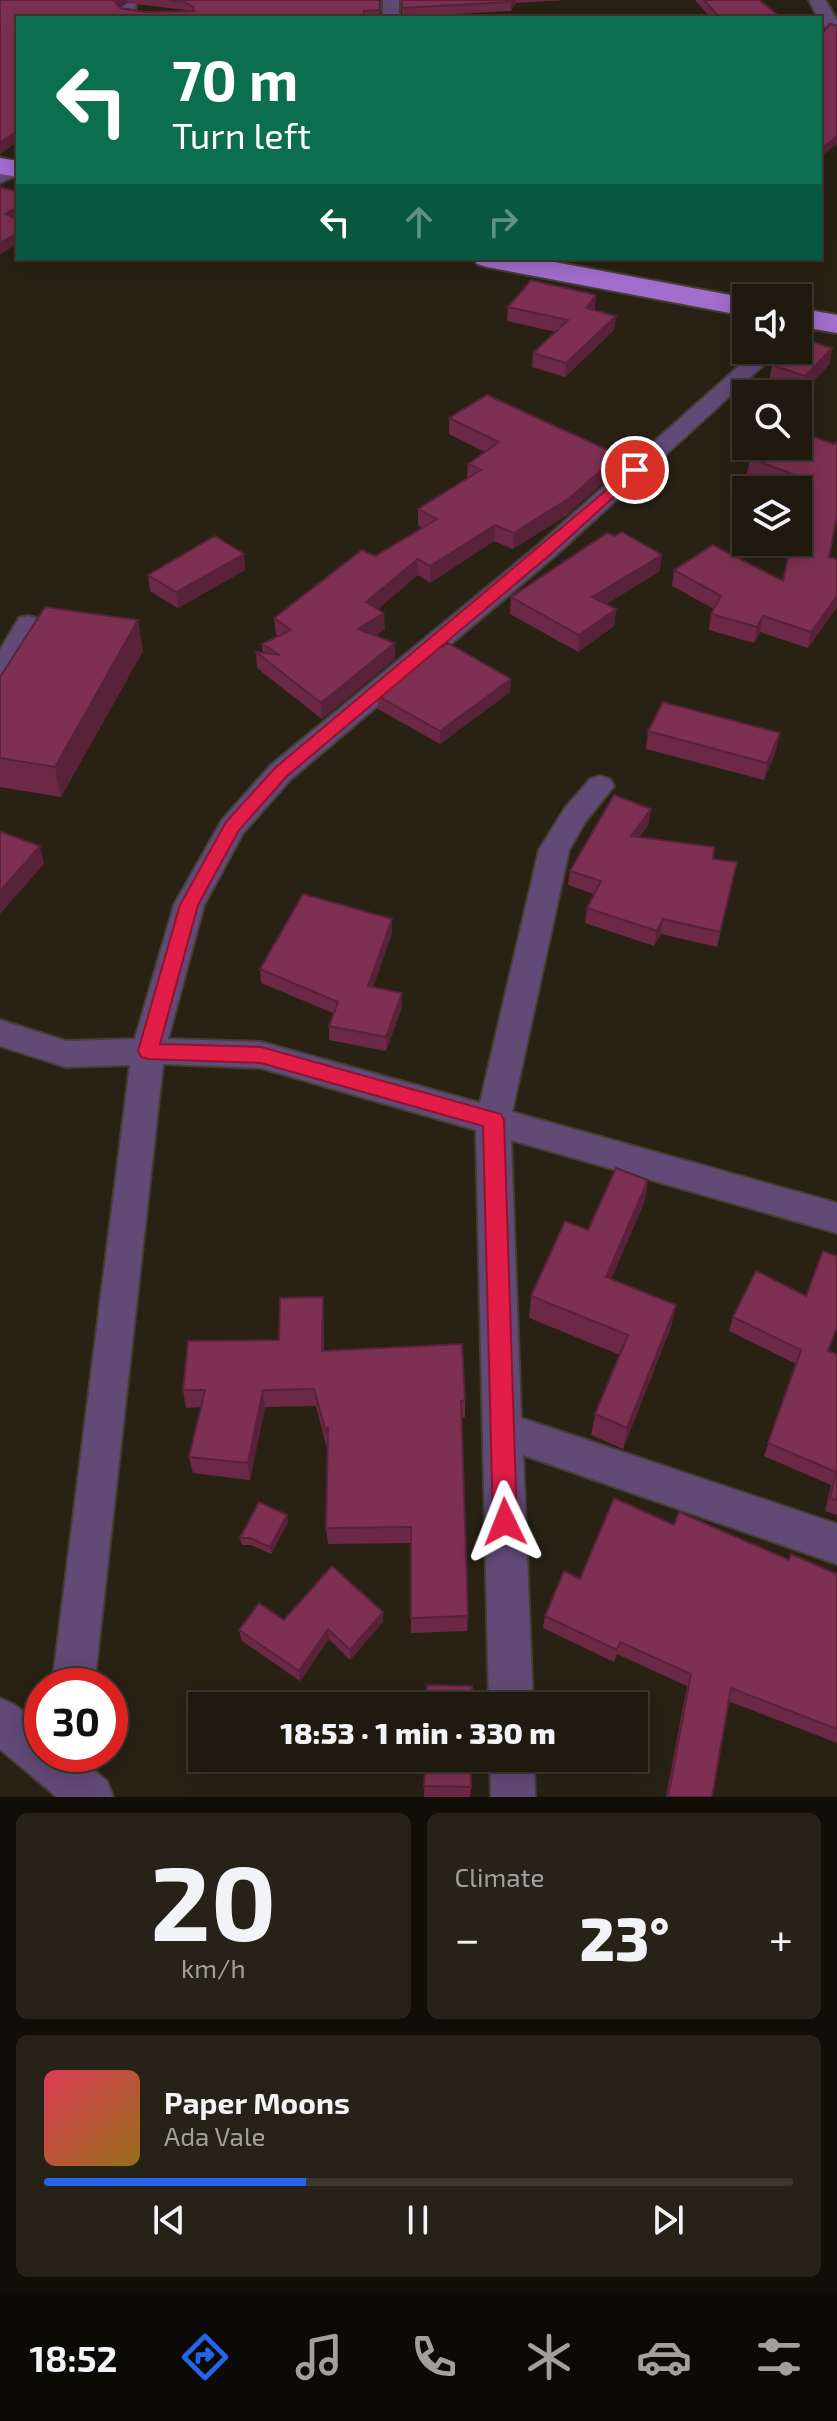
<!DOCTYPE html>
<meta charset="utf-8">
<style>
:root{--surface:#1f190f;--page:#272218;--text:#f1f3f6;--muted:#a1a09e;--line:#3c382f;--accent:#2563eb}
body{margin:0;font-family:"Exo 2",sans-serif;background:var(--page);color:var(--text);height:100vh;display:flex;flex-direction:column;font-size:30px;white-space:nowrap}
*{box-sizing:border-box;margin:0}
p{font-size:26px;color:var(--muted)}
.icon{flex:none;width:44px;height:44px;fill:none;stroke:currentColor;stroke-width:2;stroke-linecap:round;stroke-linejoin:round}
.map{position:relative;height:1797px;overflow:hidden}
.side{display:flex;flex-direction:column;gap:16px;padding:16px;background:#110e08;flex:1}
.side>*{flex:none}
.hud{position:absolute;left:16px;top:16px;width:806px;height:244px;border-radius:0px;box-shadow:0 4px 20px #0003,0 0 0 2px var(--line);background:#0b6e4f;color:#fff;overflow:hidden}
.fabs{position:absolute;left:732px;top:284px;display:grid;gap:16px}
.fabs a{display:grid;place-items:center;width:80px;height:80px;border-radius:0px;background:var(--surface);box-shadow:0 4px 20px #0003,0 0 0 2px var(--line);font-size:40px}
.speed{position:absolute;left:24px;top:1668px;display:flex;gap:16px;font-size:40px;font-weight:700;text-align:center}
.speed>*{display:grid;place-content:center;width:104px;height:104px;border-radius:50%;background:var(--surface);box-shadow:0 4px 20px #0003,0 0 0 2px var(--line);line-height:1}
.speed .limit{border:12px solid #d22;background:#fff;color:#111}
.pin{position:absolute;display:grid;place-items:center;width:68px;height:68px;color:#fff;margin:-34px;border:4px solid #fff;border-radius:50%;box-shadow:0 2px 8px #0007}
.me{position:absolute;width:88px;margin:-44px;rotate:358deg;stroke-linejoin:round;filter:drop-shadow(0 0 6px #0008)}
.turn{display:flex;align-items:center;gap:28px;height:168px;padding:0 24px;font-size:36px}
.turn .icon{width:104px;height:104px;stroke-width:2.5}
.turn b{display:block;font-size:56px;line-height:68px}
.lanes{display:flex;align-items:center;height:76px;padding:0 24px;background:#0003;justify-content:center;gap:40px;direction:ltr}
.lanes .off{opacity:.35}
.big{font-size:60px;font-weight:800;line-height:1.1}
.side .widget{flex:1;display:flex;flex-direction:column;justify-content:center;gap:12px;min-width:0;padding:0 28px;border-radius:12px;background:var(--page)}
.side .dial{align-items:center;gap:0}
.dial b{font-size:104px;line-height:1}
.song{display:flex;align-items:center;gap:24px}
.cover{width:96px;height:96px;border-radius:12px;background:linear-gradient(135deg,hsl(350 70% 55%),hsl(40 70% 35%))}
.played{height:8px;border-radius:4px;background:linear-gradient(90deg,var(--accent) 35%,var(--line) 35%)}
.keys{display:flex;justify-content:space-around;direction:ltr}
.heat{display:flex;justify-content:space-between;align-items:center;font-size:44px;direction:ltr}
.side .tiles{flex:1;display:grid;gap:16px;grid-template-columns:1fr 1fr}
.widget:last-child{grid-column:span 2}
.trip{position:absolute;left:188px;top:1692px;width:460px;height:80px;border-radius:0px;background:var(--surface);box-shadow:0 4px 20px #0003,0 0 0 2px var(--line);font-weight:800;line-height:80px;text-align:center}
.tabs{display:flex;height:128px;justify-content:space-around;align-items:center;background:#0c0a06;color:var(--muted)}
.tabs .icon{width:56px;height:56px}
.tabs .current{color:var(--accent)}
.tabs b{font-size:36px;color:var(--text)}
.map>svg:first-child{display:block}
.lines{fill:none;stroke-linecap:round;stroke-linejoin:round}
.street-casing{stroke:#463e32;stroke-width:4}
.primary-casing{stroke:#463e32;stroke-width:4}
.street{fill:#624a77;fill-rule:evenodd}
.primary{fill:#a26ecd;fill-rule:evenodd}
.wall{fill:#6c2946;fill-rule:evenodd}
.shaded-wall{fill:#582239}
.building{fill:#7d3051;stroke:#582239;stroke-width:2}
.route{fill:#e11d48;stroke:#92132f;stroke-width:2}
</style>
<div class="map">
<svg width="837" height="1797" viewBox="0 0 837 1797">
<rect width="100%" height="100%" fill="#292114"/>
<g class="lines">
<g class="street-casing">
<path id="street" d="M 121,0 L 137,0 L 133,18 L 117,18 Z
M 383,0 L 399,0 L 399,18 L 383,18 Z
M 809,0 L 825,0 L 837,20 L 837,34 C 821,28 816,14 809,0 Z
M 18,162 L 18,175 L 0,183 L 0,170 Z
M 757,350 L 780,350 L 555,556 L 291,779 L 243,833 L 204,905 L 168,1039 L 261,1042 L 480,1103 L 539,850 L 565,808 L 590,779 L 600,776 L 610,779 L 614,786 L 585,822 L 569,850 L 512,1112 L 837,1203 L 837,1233 L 511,1140 L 521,1418 L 837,1524 L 837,1564 L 523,1455 L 533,1706 L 489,1706 L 476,1130 L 261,1068 L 163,1064 L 94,1686 L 52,1686 L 130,1065 L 66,1067 L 0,1046 L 0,1020 L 66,1041 L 135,1039 L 174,905 L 222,820 L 271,765 L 537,546 Z
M 28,616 L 37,618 L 41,624 L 9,679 L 0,681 L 0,650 L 19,618 Z
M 0,1698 L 15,1705 L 42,1727 L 42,1754 L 74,1754 L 107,1781 L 113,1797 L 57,1797 L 0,1749 Z
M 490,1758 L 534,1758 L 535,1797 L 491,1797 Z"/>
</g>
<g class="primary-casing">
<path id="primary" d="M 0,158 L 18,161 L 18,177 L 0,174 Z
M 473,258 L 533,258 L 746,298 L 746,316 L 487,267 L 477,264 Z
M 798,308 L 837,315 L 837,333 L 798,326 Z"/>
</g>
<use href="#street" class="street"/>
<use href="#primary" class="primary"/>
</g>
<path class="wall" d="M 0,0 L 380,0 L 380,18 L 18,18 L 18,141 L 0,154 ZM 127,3 L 186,10 L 187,11 L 145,12 L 120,8 Z
M 401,0 L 566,0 L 516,3 L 511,11 L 402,17 Z
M 695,0 L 759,0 L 782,18 L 711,18 Z
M 508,307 L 595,308 L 594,310 L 616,316 L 614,330 L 565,377 L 532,367 L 533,353 L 556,332 L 507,321 Z
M 832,348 L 829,365 L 802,392 L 769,382 L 772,365 Z
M 449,418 L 617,470 L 567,515 L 513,549 L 494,541 L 430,583 L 418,575 L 378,609 L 385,629 L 375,636 L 395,659 L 322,719 L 257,668 L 256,652 L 263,653 L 262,644 L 278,636 L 276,634 L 274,618 L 422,528 L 418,525 L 418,509 L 467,478 L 468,464 L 485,452 L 449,434 Z
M 798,446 L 829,557 L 837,559 L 837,607 L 808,648 L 760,632 L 754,643 L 709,630 L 711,614 L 714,609 L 672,586 L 674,570 L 783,581 L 801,495 L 798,494 L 798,490 L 789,490 L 747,474 L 750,458 Z
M 245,570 L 178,608 L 150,591 L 148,575 Z
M 660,571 L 606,604 L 616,609 L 614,626 L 578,652 L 510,614 L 511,597 Z
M 143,651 L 61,797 L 0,787 L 0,677 Z
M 510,692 L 440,744 L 378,709 L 378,696 Z
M 648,731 L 780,733 L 776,751 L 764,780 L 646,749 Z
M 649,824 L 639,837 L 713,859 L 734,876 L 717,947 L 661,934 L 654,946 L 585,923 L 587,908 L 594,894 L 568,885 L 570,871 Z
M 392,919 L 392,933 L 373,987 L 402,993 L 402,1007 L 386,1051 L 329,1040 L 329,1026 L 333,1013 L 261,983 L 260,969 Z
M 648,1180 L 644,1203 L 611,1279 L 676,1305 L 671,1327 L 623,1449 L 591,1435 L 595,1414 L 620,1355 L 529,1318 L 531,1296 L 588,1230 Z
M 806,1296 L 828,1351 L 837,1354 L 837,1515 L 825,1511 L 831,1485 L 764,1456 L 796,1364 L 729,1331 L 733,1317 Z
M 324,1315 L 324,1351 L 465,1400 L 465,1417 L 461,1418 L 468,1616 L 467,1631 L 411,1633 L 411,1543 L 328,1544 L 326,1528 L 328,1448 L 327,1449 L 316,1406 L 265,1407 L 250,1480 L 193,1473 L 189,1457 L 201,1407 L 186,1408 L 183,1390 Z
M 288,1522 L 271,1554 L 251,1545 L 242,1545 L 240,1538 Z
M 674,1525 L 789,1559 L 791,1554 L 837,1574 L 837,1743 L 728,1701 L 712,1797 L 666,1797 L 687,1686 L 617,1654 L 614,1662 L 543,1628 L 545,1616 L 580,1579 Z
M 284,1620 L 383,1622 L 350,1660 L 329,1639 L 300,1681 L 242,1641 L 239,1630 Z
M 425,1758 L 471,1787 L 470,1797 L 424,1797 Z"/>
<path class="shaded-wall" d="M 118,0 L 127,0 L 127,3 L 116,11 L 115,2 Z
M 513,0 L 516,0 L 516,3 L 511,11 L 511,2 Z
M 16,132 L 18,141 L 0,154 L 0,143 Z
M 837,136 L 837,145 L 834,146 L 820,158 L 820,150 Z
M 18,207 L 18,217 L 6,223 L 5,214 Z
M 18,233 L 18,244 L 0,254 L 0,243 Z
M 596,295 L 595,308 L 585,321 L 586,308 Z
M 616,316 L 614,330 L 565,377 L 566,363 Z
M 832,348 L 829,365 L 802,392 L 805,376 Z
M 619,455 L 617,470 L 567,515 L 513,549 L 514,533 Z
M 495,525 L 494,541 L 430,583 L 430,566 Z
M 244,554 L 245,570 L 178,608 L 176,592 Z
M 662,555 L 660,571 L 591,614 L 592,597 Z
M 418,559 L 418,575 L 367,618 L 366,602 Z
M 837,596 L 837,607 L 808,648 L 811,632 Z
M 616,609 L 614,626 L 578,652 L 579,635 Z
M 384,613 L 385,629 L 358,646 L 358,629 Z
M 763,616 L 760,632 L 754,643 L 757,627 Z
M 138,620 L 143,651 L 61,797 L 55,767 Z
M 395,643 L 395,659 L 322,719 L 321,703 Z
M 511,679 L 510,692 L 440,744 L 440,731 Z
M 780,733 L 776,751 L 764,780 L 767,763 Z
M 651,809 L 649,824 L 629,851 L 631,836 Z
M 40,846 L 44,864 L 0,914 L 0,891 Z
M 392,919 L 392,933 L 368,1000 L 368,986 Z
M 663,919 L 661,934 L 654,946 L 657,931 Z
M 402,993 L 402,1007 L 386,1051 L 386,1037 Z
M 648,1180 L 644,1203 L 602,1299 L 606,1277 Z
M 323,1297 L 324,1315 L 323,1368 L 322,1351 Z
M 676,1305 L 671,1327 L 623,1449 L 627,1428 Z
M 263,1390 L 265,1407 L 250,1480 L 248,1463 Z
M 287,1515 L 288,1522 L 271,1554 L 270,1547 Z
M 383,1612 L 383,1622 L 350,1660 L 350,1650 Z
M 328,1629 L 329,1639 L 300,1681 L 299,1671 Z"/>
<path class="building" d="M 0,0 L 118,0 L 115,2 L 120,8 L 145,12 L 194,11 L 193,7 L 185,2 L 170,0 L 380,0 L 380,10 L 364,11 L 364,18 L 18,18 L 18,132 L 16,132 L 0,143 Z
M 402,0 L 513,0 L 511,2 L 402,8 Z
M 704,0 L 759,0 L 782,18 L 720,18 Z
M 830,24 L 837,26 L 837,136 L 820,150 L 820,36 Z
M 0,187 L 18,192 L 18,207 L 5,214 L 18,219 L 18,233 L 0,243 Z
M 531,280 L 596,295 L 586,308 L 616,316 L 566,363 L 533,353 L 568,320 L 508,307 Z
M 800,338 L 832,348 L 805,376 L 772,365 L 787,350 L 798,350 L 798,340 Z
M 487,395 L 619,455 L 568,499 L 514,533 L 495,525 L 430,566 L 418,559 L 366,602 L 384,613 L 358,629 L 395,643 L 321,703 L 256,652 L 280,655 L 262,644 L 291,630 L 274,618 L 362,550 L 375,556 L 437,519 L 418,509 L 481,470 L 468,464 L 499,442 L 449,418 Z
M 798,431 L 834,444 L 837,442 L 837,516 L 829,557 L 837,559 L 837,596 L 811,632 L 763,616 L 757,627 L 711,614 L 721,596 L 674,570 L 713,545 L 783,581 L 791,542 L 798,542 L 798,510 L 805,479 L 750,458 L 763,446 L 798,446 Z
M 622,532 L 662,555 L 592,597 L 616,609 L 579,635 L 511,597 L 607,533 L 615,536 Z
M 215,536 L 244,554 L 176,592 L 148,575 Z
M 45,607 L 138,620 L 55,767 L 0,758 L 0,677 Z
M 448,643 L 511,679 L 440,731 L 378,696 L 425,657 Z
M 663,702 L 780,733 L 767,763 L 648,731 Z
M 614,795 L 651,809 L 631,836 L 714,847 L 713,859 L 737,862 L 720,932 L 663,919 L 657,931 L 587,908 L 601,881 L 570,871 Z
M 1,832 L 40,846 L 0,891 L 0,833 Z
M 303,894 L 392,919 L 368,986 L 402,993 L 386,1037 L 329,1026 L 338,1002 L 260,969 Z
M 616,1168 L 648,1180 L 606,1277 L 676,1305 L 627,1428 L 595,1414 L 628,1335 L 531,1296 L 565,1221 L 588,1230 Z
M 823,1251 L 837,1256 L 837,1327 L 828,1351 L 837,1354 L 837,1500 L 830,1498 L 836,1472 L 768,1443 L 801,1350 L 733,1317 L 756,1271 L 806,1296 Z
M 323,1297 L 322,1351 L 462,1344 L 465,1400 L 461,1401 L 468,1616 L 411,1618 L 411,1527 L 326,1528 L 328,1427 L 326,1432 L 314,1389 L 263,1390 L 248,1463 L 189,1457 L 205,1390 L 183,1390 L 188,1341 L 279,1340 L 280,1298 Z
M 614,1498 L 674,1525 L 679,1512 L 789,1560 L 791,1554 L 837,1574 L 837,1729 L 731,1688 L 712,1797 L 668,1797 L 691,1674 L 620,1642 L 617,1650 L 545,1616 L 564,1571 L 580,1579 Z
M 259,1502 L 287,1515 L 270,1547 L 250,1538 L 240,1538 Z
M 332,1566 L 383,1612 L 350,1650 L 328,1629 L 299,1671 L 239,1630 L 259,1603 L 284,1620 Z
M 427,1685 L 472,1686 L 472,1706 L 427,1706 Z
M 425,1758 L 471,1758 L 471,1787 L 424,1786 Z"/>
<path class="route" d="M 635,466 L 640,467 L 640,473 L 551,554 L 287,776 L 239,830 L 198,905 L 160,1044 L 261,1047 L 501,1114 L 504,1120 L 517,1522 L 514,1531 L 505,1534 L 496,1531 L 493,1522 L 483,1126 L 261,1063 L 148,1059 L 141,1057 L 138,1051 L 180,905 L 226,822 L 275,768 Z"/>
</svg>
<div class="fabs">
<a><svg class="icon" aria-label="sound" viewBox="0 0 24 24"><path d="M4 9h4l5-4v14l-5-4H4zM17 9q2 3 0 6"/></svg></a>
<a><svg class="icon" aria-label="search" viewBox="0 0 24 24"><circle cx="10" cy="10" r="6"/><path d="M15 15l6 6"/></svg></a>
<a><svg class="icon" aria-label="layers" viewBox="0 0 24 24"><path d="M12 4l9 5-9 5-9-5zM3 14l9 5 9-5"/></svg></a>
</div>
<div class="speed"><div class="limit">30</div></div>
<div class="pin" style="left:635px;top:470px;background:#d93025"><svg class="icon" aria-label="arrive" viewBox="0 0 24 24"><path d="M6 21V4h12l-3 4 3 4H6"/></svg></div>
<svg class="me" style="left:505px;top:1522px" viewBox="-20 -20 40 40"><path d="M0-17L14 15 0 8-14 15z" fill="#e11d48" stroke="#fff" stroke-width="4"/></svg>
<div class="trip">18:53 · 1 min · 330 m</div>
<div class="hud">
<div class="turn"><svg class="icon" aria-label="left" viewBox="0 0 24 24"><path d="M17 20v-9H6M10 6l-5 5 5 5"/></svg><div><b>70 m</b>Turn left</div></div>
<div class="lanes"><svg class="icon" aria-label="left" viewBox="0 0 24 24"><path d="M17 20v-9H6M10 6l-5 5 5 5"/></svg><svg class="icon off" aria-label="ahead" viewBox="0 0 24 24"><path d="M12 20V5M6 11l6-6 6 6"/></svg><svg class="icon off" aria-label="right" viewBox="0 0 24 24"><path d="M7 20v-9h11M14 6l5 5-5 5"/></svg></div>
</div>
</div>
<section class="side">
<div class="tiles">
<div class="widget dial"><b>20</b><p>km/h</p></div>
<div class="widget"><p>Climate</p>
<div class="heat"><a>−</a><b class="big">23°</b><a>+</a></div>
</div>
<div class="widget">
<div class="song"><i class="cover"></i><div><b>Paper Moons</b><p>Ada Vale</p></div></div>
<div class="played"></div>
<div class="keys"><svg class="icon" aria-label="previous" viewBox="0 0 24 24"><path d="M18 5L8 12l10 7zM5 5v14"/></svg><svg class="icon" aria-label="pause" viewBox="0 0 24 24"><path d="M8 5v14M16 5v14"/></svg><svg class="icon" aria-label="next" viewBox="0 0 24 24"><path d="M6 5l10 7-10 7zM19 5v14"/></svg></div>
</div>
</div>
</section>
<nav class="tabs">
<b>18:52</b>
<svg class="icon current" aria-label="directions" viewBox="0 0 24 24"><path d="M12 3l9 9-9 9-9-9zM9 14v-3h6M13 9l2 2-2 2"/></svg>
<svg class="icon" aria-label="music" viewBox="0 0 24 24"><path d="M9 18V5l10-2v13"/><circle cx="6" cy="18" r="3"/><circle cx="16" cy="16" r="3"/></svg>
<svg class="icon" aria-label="phone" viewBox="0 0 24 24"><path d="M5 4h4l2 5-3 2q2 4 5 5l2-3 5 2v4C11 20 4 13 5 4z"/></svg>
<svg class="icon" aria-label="climate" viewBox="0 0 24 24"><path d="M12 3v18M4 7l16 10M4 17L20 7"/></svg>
<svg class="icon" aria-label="car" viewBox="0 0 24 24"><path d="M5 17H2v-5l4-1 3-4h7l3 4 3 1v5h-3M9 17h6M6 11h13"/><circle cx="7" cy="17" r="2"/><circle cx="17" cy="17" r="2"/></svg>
<svg class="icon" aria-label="filters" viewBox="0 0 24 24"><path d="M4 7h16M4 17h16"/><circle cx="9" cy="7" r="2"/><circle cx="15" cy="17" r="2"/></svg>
</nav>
